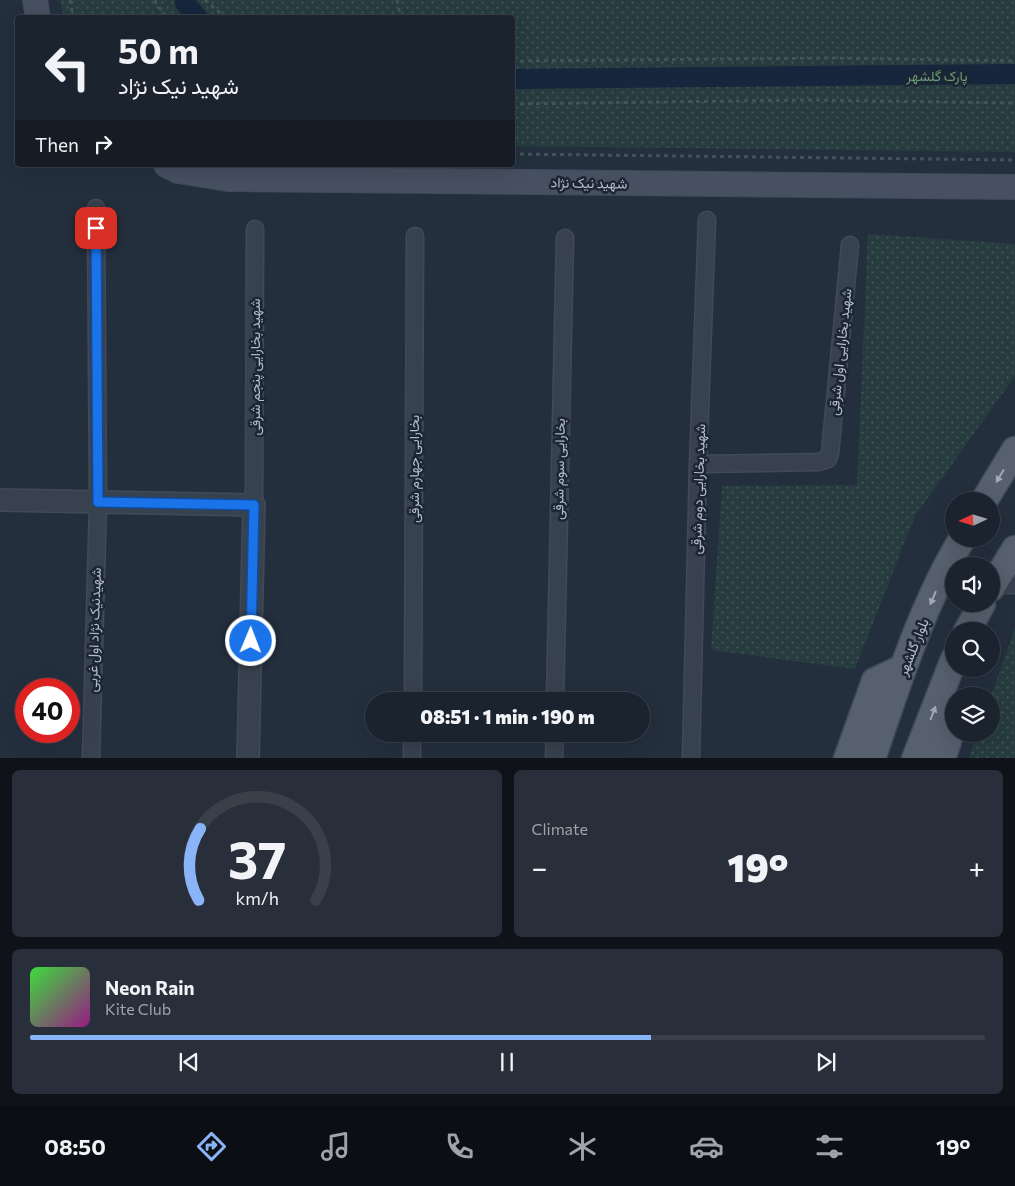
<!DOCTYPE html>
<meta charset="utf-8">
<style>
:root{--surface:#1b232e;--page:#282f3a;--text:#f1f3f6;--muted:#a0a4aa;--line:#39404a;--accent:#8ab4f8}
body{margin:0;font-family:Commissioner,Vazirmatn,sans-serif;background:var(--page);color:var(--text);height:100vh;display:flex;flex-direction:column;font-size:19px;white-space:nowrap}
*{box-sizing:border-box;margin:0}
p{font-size:16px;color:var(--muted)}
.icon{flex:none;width:28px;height:28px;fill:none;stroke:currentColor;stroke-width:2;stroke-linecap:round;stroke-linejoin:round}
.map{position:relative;height:758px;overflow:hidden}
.panel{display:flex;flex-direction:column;gap:12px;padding:12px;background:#0f1319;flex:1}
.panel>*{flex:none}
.guide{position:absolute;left:15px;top:15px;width:500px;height:152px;border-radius:5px;box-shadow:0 5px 20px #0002,0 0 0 1px var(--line);background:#1b232e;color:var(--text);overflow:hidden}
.needle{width:32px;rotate:266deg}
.fabs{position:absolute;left:945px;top:492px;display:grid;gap:10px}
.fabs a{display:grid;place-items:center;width:55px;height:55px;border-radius:50%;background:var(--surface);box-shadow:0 5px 20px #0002,0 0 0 1px var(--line);font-size:25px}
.speed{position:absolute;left:15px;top:678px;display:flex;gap:10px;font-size:25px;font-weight:700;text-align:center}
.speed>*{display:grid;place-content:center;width:65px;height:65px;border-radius:50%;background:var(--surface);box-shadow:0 5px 20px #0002,0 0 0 1px var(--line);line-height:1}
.speed .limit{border:8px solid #d22;background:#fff;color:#111}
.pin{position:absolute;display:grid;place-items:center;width:42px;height:42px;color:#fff;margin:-21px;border-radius:10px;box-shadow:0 2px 8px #0006}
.me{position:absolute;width:55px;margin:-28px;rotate:1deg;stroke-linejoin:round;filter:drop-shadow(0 0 4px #0008)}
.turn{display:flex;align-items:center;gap:18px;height:105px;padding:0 20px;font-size:22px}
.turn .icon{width:65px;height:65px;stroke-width:2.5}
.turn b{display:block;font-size:35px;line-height:42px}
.then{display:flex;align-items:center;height:48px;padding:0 20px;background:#0003;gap:10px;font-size:19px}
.big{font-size:38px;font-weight:800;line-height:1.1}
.panel .widget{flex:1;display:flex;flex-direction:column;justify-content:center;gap:8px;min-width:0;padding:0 18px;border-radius:8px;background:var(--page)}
.panel .dial{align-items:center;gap:0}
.dial svg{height:130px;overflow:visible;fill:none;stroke:var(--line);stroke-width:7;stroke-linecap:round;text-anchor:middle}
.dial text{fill:var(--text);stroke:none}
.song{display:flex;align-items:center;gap:15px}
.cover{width:60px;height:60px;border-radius:8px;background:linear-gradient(135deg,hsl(120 70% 55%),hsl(310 70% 35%))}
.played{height:5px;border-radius:2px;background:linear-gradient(90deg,var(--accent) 65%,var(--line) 65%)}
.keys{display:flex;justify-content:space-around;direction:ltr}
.heat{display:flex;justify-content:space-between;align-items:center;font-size:28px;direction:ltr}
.panel .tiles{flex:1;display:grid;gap:12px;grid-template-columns:1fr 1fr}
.widget:last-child{grid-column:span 2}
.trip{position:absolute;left:365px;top:692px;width:285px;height:50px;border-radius:25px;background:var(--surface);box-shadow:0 5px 20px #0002,0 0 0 1px var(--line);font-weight:800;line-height:50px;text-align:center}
.tab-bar{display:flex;height:80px;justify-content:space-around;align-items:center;background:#0b0e12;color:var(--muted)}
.tab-bar .icon{width:35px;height:35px}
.tab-bar .active{color:var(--accent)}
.tab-bar b{font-size:22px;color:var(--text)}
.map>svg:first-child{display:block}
.grass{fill:url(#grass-dots)}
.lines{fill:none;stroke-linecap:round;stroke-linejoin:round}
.canal{stroke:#17263c;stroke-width:20}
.minor-casing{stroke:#414a57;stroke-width:19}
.tertiary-casing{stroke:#414a57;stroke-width:24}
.secondary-casing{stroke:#414a57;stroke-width:26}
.primary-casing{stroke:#414a57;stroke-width:29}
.path{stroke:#3f5557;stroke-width:3;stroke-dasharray:4 4;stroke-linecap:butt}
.minor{stroke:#38414e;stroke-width:16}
.tertiary{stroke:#38414e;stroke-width:21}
.secondary{stroke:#465061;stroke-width:24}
.primary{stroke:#56606e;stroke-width:26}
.oneway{fill:#a1aab7}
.route-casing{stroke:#114b97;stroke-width:12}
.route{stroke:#1a73e8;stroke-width:9}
.labels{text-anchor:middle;stroke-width:5;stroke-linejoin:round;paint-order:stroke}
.park-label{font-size:14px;fill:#6b9a76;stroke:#1d2633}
.street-label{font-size:14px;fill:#b4bcc9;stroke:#1d2633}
</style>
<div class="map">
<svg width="1015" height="759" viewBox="0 0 1015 759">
<defs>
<pattern id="grass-dots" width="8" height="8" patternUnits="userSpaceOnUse" patternTransform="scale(1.25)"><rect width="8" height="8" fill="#263c3f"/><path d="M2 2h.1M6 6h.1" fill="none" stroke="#435659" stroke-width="1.8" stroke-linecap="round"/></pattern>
</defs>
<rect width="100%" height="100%" fill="#242f3e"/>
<path class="grass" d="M 60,0 L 1015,0 L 1015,152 L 513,146 L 512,18 L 64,18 Z
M 868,234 L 1015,244 L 1015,376 L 915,516 L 855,669 L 711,650 L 722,486 L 857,485 Z
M 1015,628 L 1015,758 L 969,758 L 977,734 L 991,734 L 991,696 Z"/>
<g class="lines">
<path class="canal" d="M 185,0 L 185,3 L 198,18
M 512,79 L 1015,74"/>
<g class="minor-casing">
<path id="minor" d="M 698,464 L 819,462 L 828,459 L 830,453 L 850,245
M 254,505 L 255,229
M 993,585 L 1015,585
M 413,701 L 415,236
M 555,701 L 565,238
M 91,759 L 98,502 L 96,208
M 412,759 L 412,734
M 554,759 L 555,734
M 691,759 L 698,464 L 707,220"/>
</g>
<g class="tertiary-casing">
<path id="tertiary" d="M 0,500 L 254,505 L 248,759"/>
</g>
<g class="secondary-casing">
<path id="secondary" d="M 35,0 L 38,18
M 166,165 L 178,171 L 228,179 L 1015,187"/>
</g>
<g class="primary-casing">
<path id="primary" d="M 984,501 L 1015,450
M 991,588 L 1015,549
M 967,631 L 982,604
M 847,759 L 875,681 L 903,668
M 872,759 C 897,685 922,605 962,539
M 915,759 L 954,659
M 942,759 L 954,723"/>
</g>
<path class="path" d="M 70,0 L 73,18
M 155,0 L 156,4 L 168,18
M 205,0 L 226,18
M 397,0 L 401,18
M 512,61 L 832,58 L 1015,61
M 512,104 L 808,100 L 1015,103
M 512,154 L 1015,160"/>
<use href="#minor" class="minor"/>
<use href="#tertiary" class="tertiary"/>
<use href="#secondary" class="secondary"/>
<use href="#primary" class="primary"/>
</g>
<defs><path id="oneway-solid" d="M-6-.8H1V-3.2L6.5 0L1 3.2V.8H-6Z" transform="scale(1.25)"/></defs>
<g class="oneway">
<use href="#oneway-solid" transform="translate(1000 476) rotate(121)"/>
<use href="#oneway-solid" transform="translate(933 598) rotate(113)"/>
<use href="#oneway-solid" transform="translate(933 713) rotate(-69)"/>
</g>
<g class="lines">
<g class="route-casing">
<path id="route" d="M 96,228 L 98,502 L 254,505 L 251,641"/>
</g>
<use href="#route" class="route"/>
</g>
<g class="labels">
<g class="park-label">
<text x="937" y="81">پارک گلشهر</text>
</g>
<g class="street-label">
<text transform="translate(589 183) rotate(1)" y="5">شهید نیک نژاد</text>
<text transform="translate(840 352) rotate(-84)" y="5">شهید بخارایی اول شرقی</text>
<text transform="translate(255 367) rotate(-90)" y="5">شهید بخارایی پنجم شرقی</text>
<text transform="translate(414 469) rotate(-90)" y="5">بخارایی جهارم شرقی</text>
<text transform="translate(559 469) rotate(-89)" y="5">بخارایی سوم شرقی</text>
<text transform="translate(698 489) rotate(-88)" y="5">شهید بخارایی دوم شرقی</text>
<text transform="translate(94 630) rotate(-88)" y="5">شهیدنیک نژاد اول غربی</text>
<text transform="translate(913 647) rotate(-68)" y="5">بلوار گلشهر</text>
</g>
</g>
</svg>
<div class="fabs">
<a><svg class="needle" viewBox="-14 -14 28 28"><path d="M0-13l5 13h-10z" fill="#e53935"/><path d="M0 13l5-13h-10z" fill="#a0a4aa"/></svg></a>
<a><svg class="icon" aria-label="sound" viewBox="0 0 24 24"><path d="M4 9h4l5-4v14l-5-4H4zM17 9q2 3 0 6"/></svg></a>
<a><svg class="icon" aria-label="search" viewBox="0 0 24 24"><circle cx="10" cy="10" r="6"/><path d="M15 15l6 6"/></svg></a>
<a><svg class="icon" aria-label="layers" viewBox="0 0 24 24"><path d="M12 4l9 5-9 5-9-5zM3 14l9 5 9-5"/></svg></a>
</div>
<div class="speed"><div class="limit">40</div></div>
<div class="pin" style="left:96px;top:228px;background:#d93025"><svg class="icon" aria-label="arrive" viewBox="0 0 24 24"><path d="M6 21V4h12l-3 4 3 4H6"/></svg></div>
<svg class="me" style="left:251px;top:641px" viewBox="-20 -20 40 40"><circle r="17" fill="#1a73e8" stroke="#fff" stroke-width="3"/><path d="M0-11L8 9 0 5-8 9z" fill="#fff"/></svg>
<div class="trip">08:51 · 1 min · 190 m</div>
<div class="guide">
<div class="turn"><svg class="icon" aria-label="left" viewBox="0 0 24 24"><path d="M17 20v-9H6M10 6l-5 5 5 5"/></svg><div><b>50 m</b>شهید نیک نژاد</div></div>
<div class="then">Then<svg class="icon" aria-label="right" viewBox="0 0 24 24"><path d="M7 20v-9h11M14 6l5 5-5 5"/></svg></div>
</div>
</div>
<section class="panel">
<div class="tiles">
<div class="widget dial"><svg viewBox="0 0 100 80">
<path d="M14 69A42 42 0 1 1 86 69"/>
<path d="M14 69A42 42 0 0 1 15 25" stroke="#8ab4f8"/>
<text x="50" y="56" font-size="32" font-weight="700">37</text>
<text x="50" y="72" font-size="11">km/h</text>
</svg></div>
<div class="widget"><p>Climate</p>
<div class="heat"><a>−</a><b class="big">19°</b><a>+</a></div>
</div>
<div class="widget">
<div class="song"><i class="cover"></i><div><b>Neon Rain</b><p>Kite Club</p></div></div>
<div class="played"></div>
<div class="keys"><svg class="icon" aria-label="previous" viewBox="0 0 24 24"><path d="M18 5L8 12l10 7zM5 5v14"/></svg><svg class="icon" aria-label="pause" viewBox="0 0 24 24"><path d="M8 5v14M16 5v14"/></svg><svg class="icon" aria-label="next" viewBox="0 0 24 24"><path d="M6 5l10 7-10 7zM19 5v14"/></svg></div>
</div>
</div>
</section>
<nav class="tab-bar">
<b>08:50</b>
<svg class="icon active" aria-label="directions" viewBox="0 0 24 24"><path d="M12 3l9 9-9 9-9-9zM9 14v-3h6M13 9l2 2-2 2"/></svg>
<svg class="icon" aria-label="music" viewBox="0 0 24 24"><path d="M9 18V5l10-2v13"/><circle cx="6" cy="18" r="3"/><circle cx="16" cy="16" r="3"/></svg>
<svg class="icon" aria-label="phone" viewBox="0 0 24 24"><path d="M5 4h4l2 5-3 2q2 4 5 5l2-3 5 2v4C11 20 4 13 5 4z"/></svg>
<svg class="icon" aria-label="climate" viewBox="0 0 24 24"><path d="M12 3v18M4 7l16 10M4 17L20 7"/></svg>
<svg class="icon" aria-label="car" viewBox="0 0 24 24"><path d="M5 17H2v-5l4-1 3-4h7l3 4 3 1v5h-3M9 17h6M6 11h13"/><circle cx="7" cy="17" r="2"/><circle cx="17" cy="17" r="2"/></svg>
<svg class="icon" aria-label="filters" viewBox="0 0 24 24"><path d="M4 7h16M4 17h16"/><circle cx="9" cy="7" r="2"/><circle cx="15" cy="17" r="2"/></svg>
<b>19°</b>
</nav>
